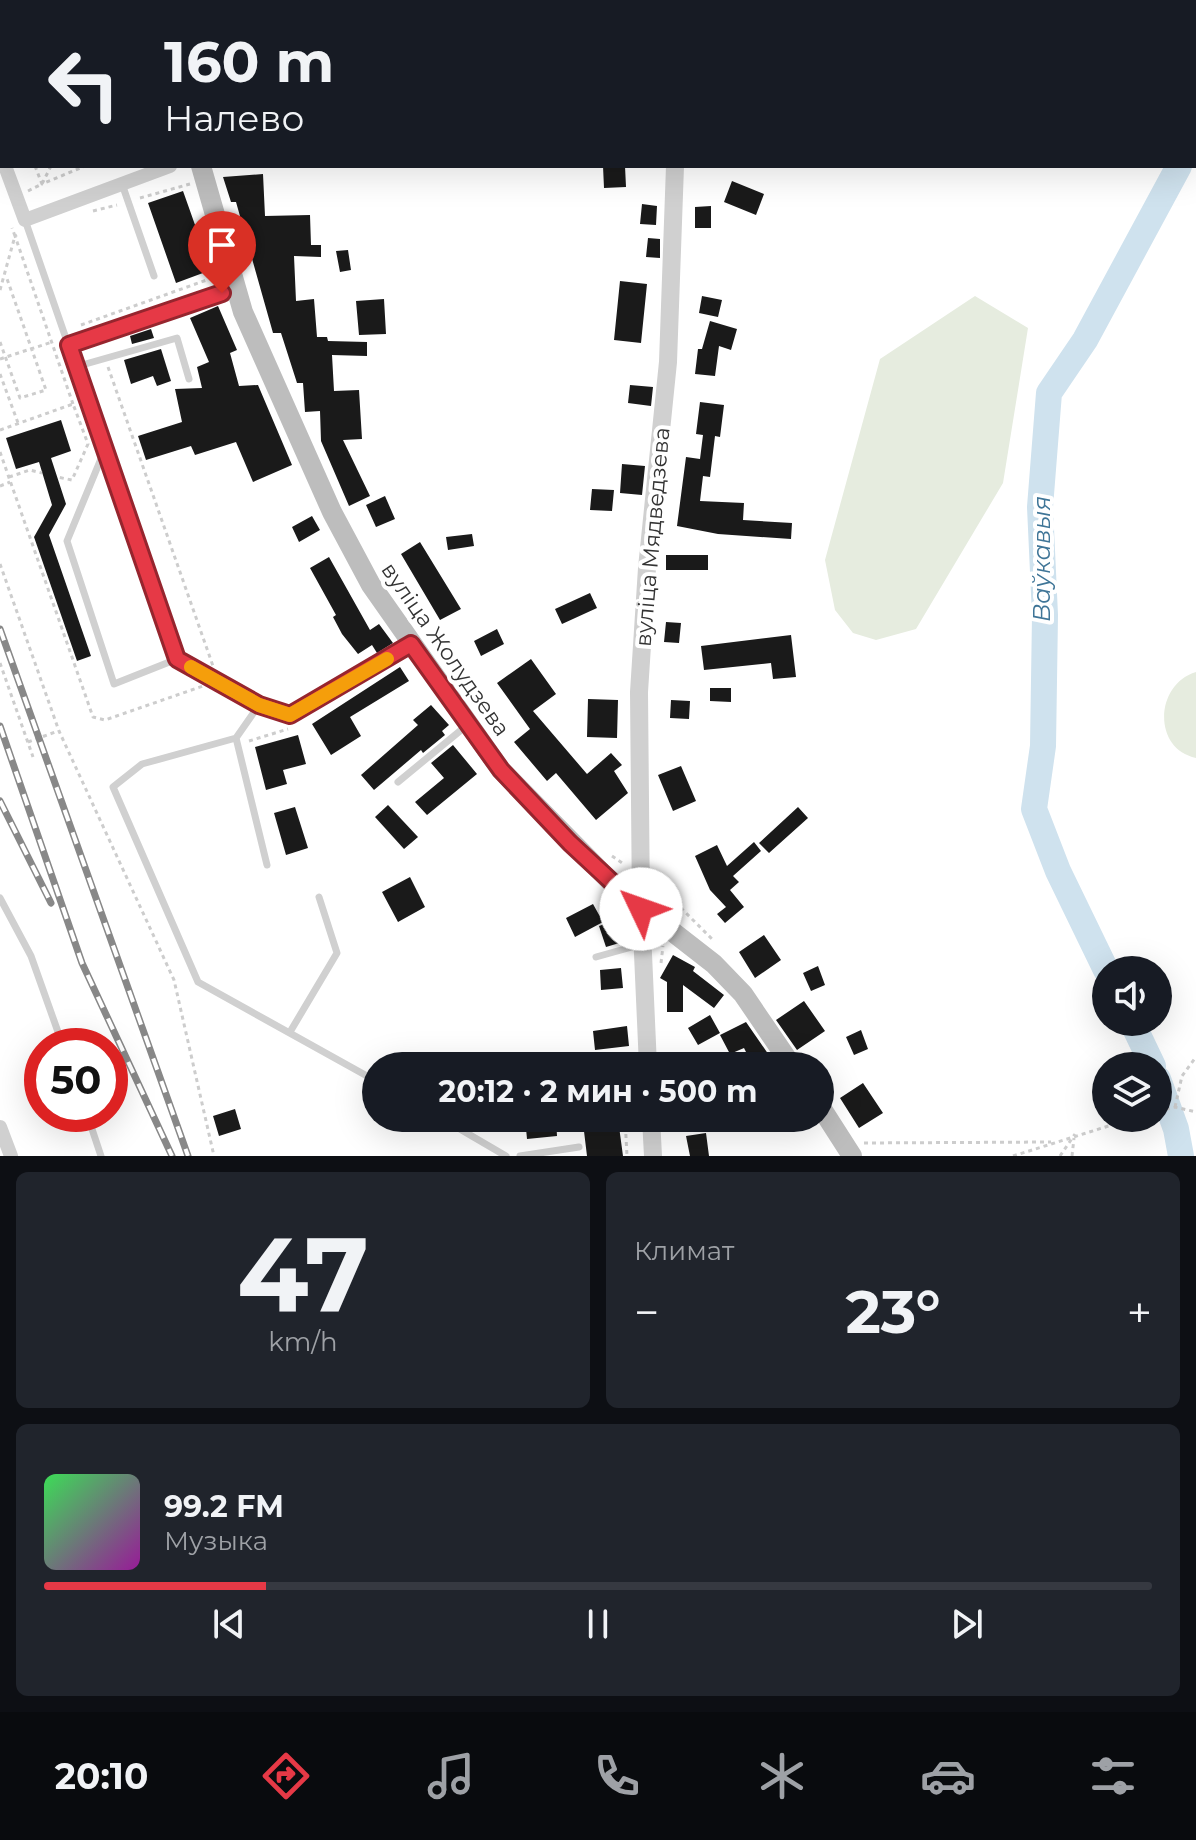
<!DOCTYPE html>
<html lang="ru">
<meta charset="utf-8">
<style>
:root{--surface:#171b24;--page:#20242c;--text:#f1f3f6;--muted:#9ea1a6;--line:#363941;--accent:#e63946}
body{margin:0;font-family:Montserrat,sans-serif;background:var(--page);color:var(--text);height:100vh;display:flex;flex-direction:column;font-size:30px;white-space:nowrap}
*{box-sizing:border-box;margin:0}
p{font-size:26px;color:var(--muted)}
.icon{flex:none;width:44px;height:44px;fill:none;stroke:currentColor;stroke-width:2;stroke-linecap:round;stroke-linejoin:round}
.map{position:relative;height:1156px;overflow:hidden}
.details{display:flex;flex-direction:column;gap:16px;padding:16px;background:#0d0f14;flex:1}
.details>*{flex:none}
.hud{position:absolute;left:0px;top:0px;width:1196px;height:168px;box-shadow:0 8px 32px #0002;background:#171b24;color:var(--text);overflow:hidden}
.fabs{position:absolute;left:1092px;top:956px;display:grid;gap:16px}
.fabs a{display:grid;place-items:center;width:80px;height:80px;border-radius:50%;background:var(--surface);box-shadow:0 8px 32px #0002;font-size:40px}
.speed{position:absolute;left:24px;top:1028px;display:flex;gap:16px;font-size:40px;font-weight:700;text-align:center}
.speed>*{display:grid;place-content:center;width:104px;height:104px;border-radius:50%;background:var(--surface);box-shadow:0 8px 32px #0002;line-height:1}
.speed .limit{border:12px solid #d22;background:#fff;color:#111}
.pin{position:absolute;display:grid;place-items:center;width:68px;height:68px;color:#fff;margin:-82px -34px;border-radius:50% 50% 50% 0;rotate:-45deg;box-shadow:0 0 8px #0007}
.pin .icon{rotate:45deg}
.me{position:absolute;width:88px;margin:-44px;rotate:312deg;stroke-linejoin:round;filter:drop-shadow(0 0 6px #0008)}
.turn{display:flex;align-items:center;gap:28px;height:168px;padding:0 32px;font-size:36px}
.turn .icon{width:104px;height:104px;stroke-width:2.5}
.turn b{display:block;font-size:56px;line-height:68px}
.big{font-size:60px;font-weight:700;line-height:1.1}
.details .widget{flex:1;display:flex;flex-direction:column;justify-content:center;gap:12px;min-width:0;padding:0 28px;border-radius:12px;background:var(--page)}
.details .dial{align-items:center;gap:0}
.dial b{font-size:104px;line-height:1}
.song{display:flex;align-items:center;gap:24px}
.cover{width:96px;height:96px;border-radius:12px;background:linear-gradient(135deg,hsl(130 70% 55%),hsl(300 70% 35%))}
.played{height:8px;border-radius:4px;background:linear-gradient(90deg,var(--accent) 20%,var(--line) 20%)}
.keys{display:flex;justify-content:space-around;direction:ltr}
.heat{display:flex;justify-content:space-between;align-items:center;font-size:44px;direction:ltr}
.details .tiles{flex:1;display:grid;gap:16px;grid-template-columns:1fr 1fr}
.widget:last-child{grid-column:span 2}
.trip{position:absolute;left:362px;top:1052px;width:472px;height:80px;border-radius:40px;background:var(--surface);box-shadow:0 8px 32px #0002;font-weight:700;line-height:80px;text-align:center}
.tab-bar{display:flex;height:128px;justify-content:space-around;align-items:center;background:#090b0e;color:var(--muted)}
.tab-bar .icon{width:56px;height:56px}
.tab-bar .selected{color:var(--accent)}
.tab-bar b{font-size:36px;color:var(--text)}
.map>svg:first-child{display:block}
.green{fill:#e6ecdf}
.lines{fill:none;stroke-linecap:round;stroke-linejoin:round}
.river{stroke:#cfe2ee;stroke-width:26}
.building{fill:#1a1a1a}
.path{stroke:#cdcdcd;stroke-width:3;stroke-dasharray:4 4;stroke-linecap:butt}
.service{stroke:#d0d0d0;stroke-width:7}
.minor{stroke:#d0d0d0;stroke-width:14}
.tertiary{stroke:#d0d0d0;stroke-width:18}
.secondary{stroke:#bdbdbd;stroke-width:20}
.rail-casing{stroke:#888;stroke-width:7}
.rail{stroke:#fff;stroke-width:4;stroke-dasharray:12;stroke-linecap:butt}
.route-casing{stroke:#96252e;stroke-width:20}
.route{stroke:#e63946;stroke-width:14}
.slow{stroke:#f59e0b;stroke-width:14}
.labels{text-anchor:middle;stroke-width:8;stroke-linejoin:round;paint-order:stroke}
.street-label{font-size:22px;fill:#333;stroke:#fff}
.water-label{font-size:24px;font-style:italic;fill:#3f7597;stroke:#fff}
</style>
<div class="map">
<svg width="1196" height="1156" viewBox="0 0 1196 1156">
<rect width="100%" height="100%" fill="#fff"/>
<path class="green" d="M 975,296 L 1028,328 L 1003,483 L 916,629 L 876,640 L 853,633 L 835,610 L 825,560 L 880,359 Z
M 1196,672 L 1196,758 C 1152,749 1155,684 1196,672 Z"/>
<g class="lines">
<path class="river" d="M 1150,2 L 1151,0
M 1106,970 L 1058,871 L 1034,809 L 1043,746 L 1045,615 L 1040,507 L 1049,393 L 1085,340 L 1179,166
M 1132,1022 L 1153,1066
M 1158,1079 L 1176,1129 L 1181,1156"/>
</g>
<path class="building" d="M 603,166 L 625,166 L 626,187 L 604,188 Z
M 263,174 L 265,216 L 310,215 L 311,245 L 321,245 L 321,257 L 294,256 L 296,301 L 314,299 L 317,337 L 327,337 L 328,341 L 367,342 L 367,356 L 332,355 L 334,391 L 359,390 L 362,439 L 343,440 L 370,496 L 349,506 L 321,441 L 320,411 L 305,412 L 303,383 L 297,383 L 281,333 L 273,333 L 236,202 L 231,202 L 223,177 Z
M 732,181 L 764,194 L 756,215 L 724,202 Z
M 183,191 L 211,270 L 176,283 L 148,203 Z
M 642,204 L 657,206 L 656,225 L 640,224 Z
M 711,206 L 711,228 L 695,228 L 695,207 Z
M 648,238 L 660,239 L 660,258 L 646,257 Z
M 348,250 L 351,270 L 340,272 L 336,251 Z
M 620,281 L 647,284 L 641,343 L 614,340 Z
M 702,296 L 722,300 L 718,317 L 699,313 Z
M 384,299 L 386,334 L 359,335 L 356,301 Z
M 218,306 L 237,350 L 230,353 L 239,386 L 258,385 L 292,465 L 253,482 L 236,442 L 195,455 L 191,446 L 146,460 L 138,436 L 182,422 L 175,389 L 202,388 L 197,367 L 209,362 L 190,318 Z
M 710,321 L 737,329 L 731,350 L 719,346 L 715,376 L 695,374 L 698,349 L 702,349 Z
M 151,329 L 154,338 L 132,344 L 130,336 Z
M 161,349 L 171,381 L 157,386 L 153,376 L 131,384 L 124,360 Z
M 630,385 L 653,387 L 651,406 L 628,403 Z
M 700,402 L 724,405 L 720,437 L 715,436 L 710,477 L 703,476 L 700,501 L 744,503 L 743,520 L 792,523 L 791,539 L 718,534 L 677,526 L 686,457 L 700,459 L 703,435 L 696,434 Z
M 61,420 L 71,451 L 51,458 L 66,504 L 49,535 L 91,656 L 77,661 L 34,537 L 52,505 L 39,462 L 16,469 L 6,438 Z
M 622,464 L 645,466 L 642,495 L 620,493 Z
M 592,489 L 614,490 L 612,511 L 590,510 Z
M 385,496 L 395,519 L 376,527 L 366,505 Z
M 312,516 L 320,530 L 299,542 L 292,527 Z
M 472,534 L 474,546 L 448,550 L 446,537 Z
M 420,542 L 461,609 L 440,620 L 401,554 Z
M 666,555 L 708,555 L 708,570 L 666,570 Z
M 329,557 L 370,630 L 379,624 L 393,643 L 377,653 L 372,645 L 358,654 L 342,634 L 333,617 L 336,615 L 310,568 Z
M 590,593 L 597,608 L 562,624 L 555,609 Z
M 666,622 L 681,623 L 679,643 L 664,642 Z
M 497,629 L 504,644 L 481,656 L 474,641 Z
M 791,635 L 796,677 L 773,679 L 771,663 L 704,670 L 701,646 Z
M 531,659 L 556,694 L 533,711 L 587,774 L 611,753 L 622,765 L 614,771 L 628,793 L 596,820 L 556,773 L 547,781 L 514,742 L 530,729 L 497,683 Z
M 400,667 L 409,681 L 350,717 L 361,736 L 331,755 L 312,724 Z
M 710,688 L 731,688 L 731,702 L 710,701 Z
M 588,699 L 618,700 L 617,738 L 587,737 Z
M 671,700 L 690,701 L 689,719 L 670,718 Z
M 431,705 L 449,725 L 442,731 L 445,735 L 423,753 L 421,750 L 374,790 L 361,775 L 418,725 L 413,720 Z
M 298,735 L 306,764 L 283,770 L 287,784 L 266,790 L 255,747 Z
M 453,745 L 477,774 L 427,815 L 415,802 L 444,778 L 431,763 Z
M 681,766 L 696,801 L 673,811 L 658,775 Z
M 388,805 L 418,837 L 404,849 L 375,817 Z
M 295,807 L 308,848 L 286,855 L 274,813 Z
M 798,807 L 808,818 L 769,853 L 759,843 Z
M 754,842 L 761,851 L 733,876 L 739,882 L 730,890 L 744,907 L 725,923 L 717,914 L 726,907 L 710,890 L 695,856 L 717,845 L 727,866 Z
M 410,877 L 425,907 L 398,922 L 382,892 Z
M 593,904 L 603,922 L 575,937 L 566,918 Z
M 619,919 L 626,941 L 606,947 L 599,926 Z
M 764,935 L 781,960 L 755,978 L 739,952 Z
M 673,955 L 695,967 L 693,971 L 724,995 L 714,1008 L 683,985 L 683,1012 L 667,1012 L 667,982 L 660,978 Z
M 818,966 L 825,985 L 811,991 L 803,973 Z
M 621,968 L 623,988 L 601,990 L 600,970 Z
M 804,1001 L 825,1031 L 797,1050 L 776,1020 Z
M 710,1015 L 720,1033 L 698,1045 L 688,1028 Z
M 746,1022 L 773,1061 L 775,1066 L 753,1066 L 744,1048 L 730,1054 L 720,1035 Z
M 627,1026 L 629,1046 L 595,1050 L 593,1031 Z
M 861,1030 L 868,1049 L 854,1055 L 846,1037 Z
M 863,1083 L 883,1113 L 859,1128 L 840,1098 Z
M 235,1109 L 241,1129 L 219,1136 L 213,1116 Z
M 525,1118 L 556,1118 L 557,1136 L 527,1139 Z
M 618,1119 L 623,1156 L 587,1156 L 583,1123 Z
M 706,1133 L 709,1156 L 690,1156 L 686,1136 Z"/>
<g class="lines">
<path class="path" d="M 0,72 L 2,77
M 35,166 L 42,184 L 85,166
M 28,191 L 42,184 L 51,166
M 140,198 L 190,184
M 93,211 L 117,205
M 17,235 L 15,236 L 73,404
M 0,290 L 15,236 L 12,228
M 81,325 L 215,277
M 0,342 L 20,398 L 46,390 L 6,276
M 0,359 L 52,342
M 108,367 L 213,666
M 0,374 L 18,423
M 0,430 L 73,404 L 88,444 L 72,480 L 57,477
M 0,452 L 93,717 L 105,720 L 203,686
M 9,477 L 30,470 L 42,473
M 0,486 L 10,482
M 0,564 L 59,731 L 174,980 L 214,1156
M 0,663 L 33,757
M 249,741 L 288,729
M 28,742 L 58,731
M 612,856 L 625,865
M 658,885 L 712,939
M 661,963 L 663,946
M 1175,1107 L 1182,1076 L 1196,1057
M 1158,1111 L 1175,1107 L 1196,1112
M 625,1118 L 627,1156
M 864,1143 L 1051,1142
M 1013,1156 L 1134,1118
M 1060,1156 L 1075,1134
M 1072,1156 L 1074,1138"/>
<path class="service" d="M 0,29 L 0,31
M 122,184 L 154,276
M 25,220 L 177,659 L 259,705 L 236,738 L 142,764 L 113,787 L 198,982 L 376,1081
M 69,345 L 234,289
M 75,367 L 177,338 L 189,379
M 105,449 L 67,541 L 114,684 L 177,659
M 236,738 L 267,865
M 398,782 L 466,726
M 0,898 L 31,956 L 63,1046
M 596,957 L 639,945
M 290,1032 L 337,953 L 319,897
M 87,1114 L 101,1156
M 441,1118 L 506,1156
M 520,1156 L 579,1147"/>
<path class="minor" d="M 5,166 L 25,220 L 170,166
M 259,705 L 290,715 L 411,644
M 0,1127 L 11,1156"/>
<path class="tertiary" d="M 164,2 L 165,0
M 678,2 L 678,0
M 648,1066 L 641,909 L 639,692 L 647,568 L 668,362 L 675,166
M 651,1118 L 653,1156"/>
<path class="secondary" d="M 126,0 L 127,2
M 201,166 L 243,312 L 332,512 L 371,585 L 501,770 L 619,890 L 714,964 L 743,994 L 792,1066
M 820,1106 L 852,1156"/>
<g class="rail-casing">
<path id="rail" d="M 0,629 L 188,1156
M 0,726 L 82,963 L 172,1156
M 0,801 L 51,903"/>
</g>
<use href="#rail" class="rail"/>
</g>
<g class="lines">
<g class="route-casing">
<path id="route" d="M 222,293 L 69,345 L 177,659 L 259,705 L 290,715 L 411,644 L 501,770 L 570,843 L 641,909"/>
</g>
<use href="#route" class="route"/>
<path class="slow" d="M 191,667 L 259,705 L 290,715 L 387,659"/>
</g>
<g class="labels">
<g class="street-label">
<text transform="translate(652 537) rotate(-85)" y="8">вуліца Мядведзева</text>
<text transform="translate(446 649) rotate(55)" y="8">вуліца Жолудзева</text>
</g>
<g class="water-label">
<text transform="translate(1042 559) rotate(-90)" y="8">Ваўкавыя</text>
</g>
</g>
</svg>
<div class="fabs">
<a><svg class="icon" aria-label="sound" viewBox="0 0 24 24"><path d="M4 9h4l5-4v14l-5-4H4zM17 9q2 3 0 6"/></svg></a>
<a><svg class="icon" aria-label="layers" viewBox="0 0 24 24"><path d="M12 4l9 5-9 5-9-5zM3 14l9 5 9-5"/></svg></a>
</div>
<div class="speed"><div class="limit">50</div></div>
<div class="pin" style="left:222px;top:293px;background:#d93025"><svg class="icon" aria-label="arrive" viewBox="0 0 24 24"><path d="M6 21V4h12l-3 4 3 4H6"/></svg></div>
<svg class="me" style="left:641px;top:909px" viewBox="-20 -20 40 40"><circle r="19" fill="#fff"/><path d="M0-13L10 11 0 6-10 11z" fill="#e63946"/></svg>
<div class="trip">20:12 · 2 мин · 500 m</div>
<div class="hud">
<div class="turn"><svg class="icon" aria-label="left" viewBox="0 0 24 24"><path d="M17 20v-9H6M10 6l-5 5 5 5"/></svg><div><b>160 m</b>Налево</div></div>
</div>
</div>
<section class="details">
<div class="tiles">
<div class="widget dial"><b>47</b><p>km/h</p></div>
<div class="widget"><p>Климат</p>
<div class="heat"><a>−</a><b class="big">23°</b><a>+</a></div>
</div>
<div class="widget">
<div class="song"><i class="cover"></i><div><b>99.2 FM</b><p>Музыка</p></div></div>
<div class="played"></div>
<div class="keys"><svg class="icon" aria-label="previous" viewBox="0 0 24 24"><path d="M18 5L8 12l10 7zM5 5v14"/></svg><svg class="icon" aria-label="pause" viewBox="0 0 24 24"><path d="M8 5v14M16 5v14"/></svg><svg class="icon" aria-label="next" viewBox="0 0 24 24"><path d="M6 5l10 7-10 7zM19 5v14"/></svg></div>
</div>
</div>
</section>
<nav class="tab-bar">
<b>20:10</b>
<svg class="icon selected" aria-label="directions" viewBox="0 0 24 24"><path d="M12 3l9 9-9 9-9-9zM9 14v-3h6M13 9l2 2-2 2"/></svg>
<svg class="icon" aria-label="music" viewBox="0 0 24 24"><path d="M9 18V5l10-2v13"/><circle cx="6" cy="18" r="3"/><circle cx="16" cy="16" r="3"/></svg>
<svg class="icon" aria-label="phone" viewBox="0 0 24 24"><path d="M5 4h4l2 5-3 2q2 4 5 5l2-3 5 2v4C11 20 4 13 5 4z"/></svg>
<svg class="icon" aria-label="climate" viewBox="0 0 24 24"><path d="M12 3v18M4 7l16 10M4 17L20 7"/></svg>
<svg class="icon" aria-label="car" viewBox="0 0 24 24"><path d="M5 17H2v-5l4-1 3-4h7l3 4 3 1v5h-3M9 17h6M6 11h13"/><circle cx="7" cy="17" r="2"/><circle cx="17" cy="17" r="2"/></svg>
<svg class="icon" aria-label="filters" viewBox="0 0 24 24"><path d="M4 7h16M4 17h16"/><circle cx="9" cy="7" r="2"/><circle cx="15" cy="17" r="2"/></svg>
</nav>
